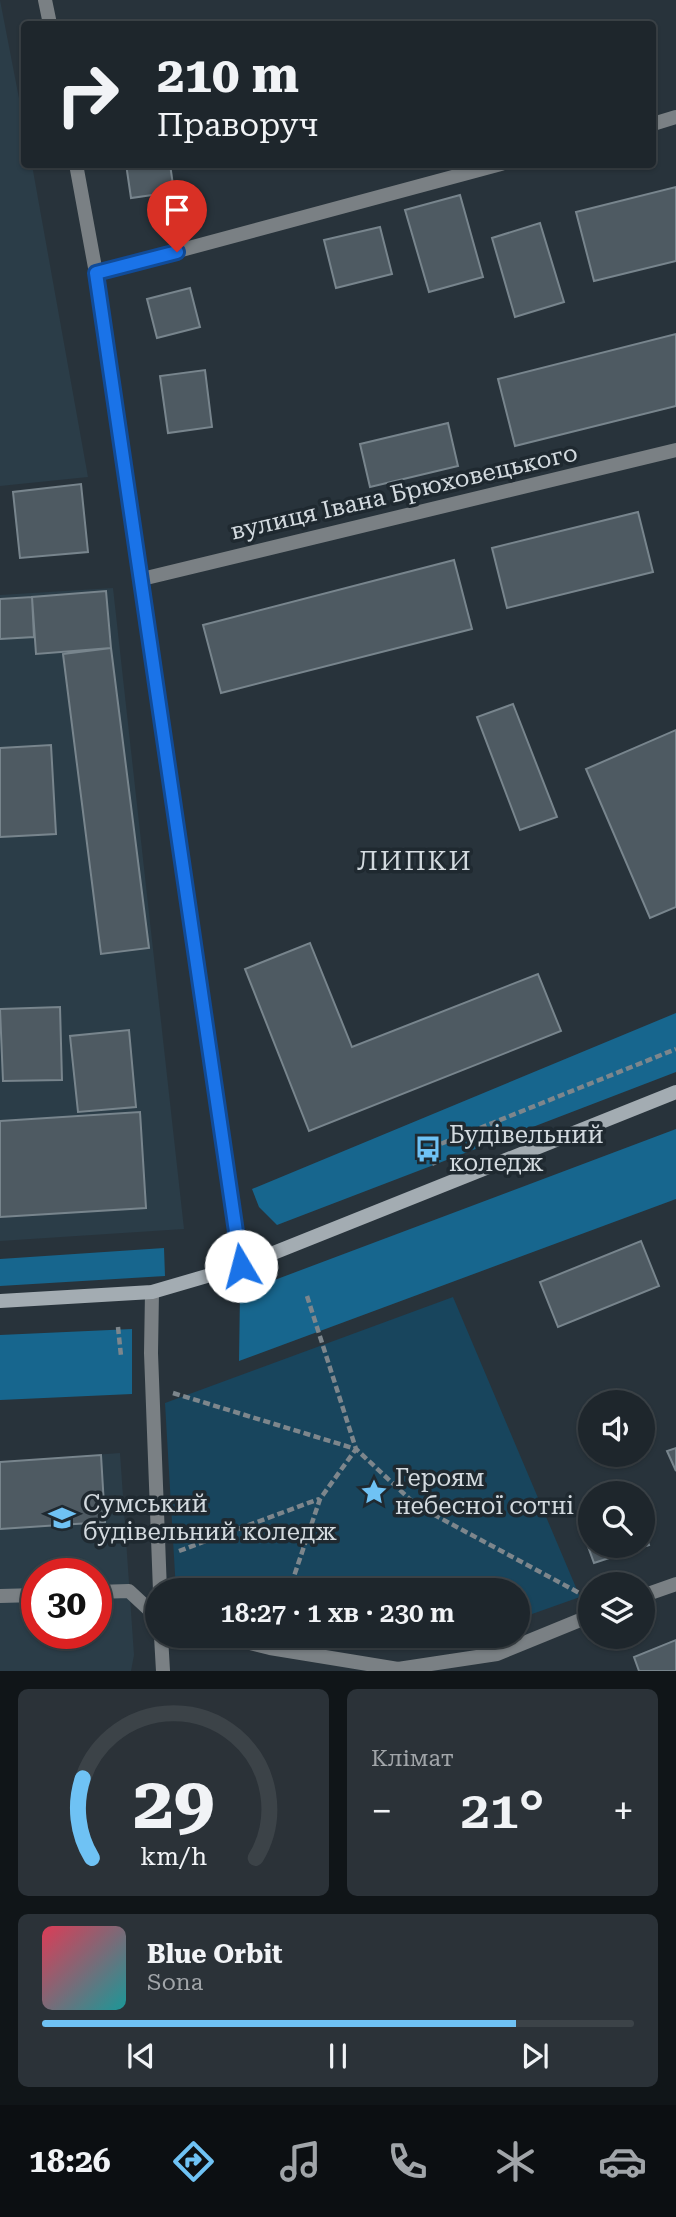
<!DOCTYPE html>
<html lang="uk">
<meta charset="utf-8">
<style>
:root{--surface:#1e262c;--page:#2b3238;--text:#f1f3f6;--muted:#a1a5a9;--line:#3c4348;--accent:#6fc2f4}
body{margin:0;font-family:"Roboto Serif",serif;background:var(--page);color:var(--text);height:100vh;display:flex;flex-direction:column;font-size:26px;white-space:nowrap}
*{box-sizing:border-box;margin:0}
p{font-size:23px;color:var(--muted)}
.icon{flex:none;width:38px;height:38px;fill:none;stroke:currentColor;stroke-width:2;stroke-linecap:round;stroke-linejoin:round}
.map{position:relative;height:1671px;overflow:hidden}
.side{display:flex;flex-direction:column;gap:18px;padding:18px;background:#101518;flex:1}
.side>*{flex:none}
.banner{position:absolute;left:21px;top:21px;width:635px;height:147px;border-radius:7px;box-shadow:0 2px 5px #0004,0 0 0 2px var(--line);background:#1e262c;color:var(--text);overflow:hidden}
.fabs{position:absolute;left:578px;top:1390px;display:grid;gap:14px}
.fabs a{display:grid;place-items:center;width:77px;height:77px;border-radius:50%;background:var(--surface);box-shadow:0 2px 5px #0004,0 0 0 2px var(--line);font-size:35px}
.speed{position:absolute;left:21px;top:1558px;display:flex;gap:14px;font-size:35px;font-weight:700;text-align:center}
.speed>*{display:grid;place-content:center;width:91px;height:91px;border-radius:50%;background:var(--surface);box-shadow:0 2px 5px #0004,0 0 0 2px var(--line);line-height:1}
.speed .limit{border:10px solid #d22;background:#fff;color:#111}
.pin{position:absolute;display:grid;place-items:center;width:60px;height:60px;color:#fff;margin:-72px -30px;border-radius:50% 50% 50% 0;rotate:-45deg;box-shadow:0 0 7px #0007}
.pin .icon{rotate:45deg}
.me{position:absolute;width:77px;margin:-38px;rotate:352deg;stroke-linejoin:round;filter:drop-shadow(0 0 5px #0008)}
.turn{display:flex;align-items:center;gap:24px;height:147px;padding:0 21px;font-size:32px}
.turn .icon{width:91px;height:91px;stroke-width:2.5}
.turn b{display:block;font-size:49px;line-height:60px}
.big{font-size:52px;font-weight:600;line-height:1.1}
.side .card{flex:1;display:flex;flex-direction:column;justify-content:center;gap:10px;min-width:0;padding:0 24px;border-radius:10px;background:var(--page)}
.side .dial{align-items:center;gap:0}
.dial svg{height:182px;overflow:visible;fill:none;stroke:var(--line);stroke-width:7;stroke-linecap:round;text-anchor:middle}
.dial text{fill:var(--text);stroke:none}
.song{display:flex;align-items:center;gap:21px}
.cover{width:84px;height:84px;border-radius:10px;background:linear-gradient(135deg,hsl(350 70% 55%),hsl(180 70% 35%))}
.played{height:7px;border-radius:4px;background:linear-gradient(90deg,var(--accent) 80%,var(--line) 80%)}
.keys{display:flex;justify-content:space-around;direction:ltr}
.heat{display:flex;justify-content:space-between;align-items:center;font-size:38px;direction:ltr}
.side .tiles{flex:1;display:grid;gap:18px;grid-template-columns:1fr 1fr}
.card:last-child{grid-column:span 2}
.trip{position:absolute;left:145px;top:1578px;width:385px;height:70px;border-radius:35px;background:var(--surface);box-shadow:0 2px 5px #0004,0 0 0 2px var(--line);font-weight:600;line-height:70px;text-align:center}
.tab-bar{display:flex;height:112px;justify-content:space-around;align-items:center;background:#0c0f12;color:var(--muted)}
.tab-bar .icon{width:49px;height:49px}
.tab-bar .on{color:var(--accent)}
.tab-bar b{font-size:32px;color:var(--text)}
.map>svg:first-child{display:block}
.built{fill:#2b3d48;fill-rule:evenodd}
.green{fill:#18455d}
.forest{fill:#17668e}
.building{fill:#4e5a62;stroke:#78858d;stroke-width:2}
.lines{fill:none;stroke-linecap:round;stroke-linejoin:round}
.path{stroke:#7d868c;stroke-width:4.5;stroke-dasharray:7 3.5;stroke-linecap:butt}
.service{stroke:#7a8084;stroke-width:14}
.minor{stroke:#7a8084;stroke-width:14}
.secondary{stroke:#a3acb2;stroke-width:14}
.route-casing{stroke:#114b97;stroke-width:18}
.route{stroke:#1a73e8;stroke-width:12}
.labels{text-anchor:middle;stroke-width:7;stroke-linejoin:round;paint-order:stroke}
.street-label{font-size:24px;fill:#d3dadf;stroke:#1f2930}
.poi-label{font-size:24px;fill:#d3dadf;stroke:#1f2930;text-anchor:start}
.neighbourhood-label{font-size:26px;letter-spacing:2px;fill:#d3dadf;stroke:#1f2930}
</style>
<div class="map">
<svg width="676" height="1671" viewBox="0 0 676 1671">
<rect width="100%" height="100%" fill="#28333b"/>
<path class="built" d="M 0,0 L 24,124 L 24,164 L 32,165 L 88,477 L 0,486 Z
M 113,588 L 184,1229 L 0,1241 L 0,595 Z
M 120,1453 L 134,1655 L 131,1671 L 0,1671 L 0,1462 ZM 37,1573 L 96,1573 L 96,1633 L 37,1633 Z"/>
<path class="green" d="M 453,1297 L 580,1597 L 518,1619 L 518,1591 L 176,1591 L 165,1403 Z"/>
<path class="forest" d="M 676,1013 L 676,1072 L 277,1225 L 259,1207 L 252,1189 Z
M 676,1129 L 676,1199 L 239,1361 L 240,1293 Z
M 164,1248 L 165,1276 L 0,1286 L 0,1259 Z
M 132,1329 L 132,1394 L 0,1400 L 0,1335 Z"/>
<path class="building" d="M 126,164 L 170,164 L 174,192 L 131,198 Z
M 676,187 L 676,261 L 594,281 L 576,212 Z
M 460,195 L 483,277 L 429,292 L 405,210 Z
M 540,223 L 564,302 L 515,317 L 492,238 Z
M 380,227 L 392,274 L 336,288 L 324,240 Z
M 190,288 L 200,327 L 157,338 L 147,299 Z
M 676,334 L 676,406 L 515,446 L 498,379 Z
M 205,370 L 212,427 L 168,433 L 160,376 Z
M 448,423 L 458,466 L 370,487 L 360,444 Z
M 81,484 L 88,552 L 20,558 L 13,492 Z
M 638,512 L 653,572 L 507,608 L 492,548 Z
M 454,560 L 472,629 L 221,693 L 203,625 Z
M 106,591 L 111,648 L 36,654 L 32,597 Z
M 32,597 L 34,637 L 0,639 L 0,599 Z
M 111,648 L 149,948 L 101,954 L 63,654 Z
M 513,704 L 557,817 L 520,830 L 477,717 Z
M 676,730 L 676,907 L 650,918 L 586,769 Z
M 51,745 L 56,834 L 0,837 L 0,748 Z
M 310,943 L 352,1047 L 538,974 L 561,1031 L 309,1131 L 245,969 Z
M 60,1007 L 62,1080 L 3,1081 L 0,1009 Z
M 129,1030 L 136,1107 L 78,1112 L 70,1036 Z
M 140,1112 L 146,1208 L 0,1217 L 0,1121 Z
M 641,1241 L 659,1286 L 558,1327 L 540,1282 Z
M 676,1448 L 676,1471 L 667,1451 Z
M 101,1455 L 105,1522 L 0,1529 L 0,1462 Z
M 590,1524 L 590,1545 L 642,1545 L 642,1524 L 649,1545 L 594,1563 L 581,1527 Z
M 676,1640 L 676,1671 L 639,1671 L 634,1657 Z"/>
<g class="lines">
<path class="path" d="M 435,1165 L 428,1149 L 676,1049
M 307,1296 L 356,1449 L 416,1505 L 583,1595
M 118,1327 L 121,1356
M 173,1393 L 356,1449 L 320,1499 L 289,1591
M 179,1551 L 319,1499"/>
<path class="service" d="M 96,1592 L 129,1591 L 158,1618
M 0,1596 L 37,1595"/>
<path class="minor" d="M 45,0 L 50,24
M 653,124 L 676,117
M 76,164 L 96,273 L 142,579 L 241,1266
M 96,273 L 501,164
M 142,579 L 676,450
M 152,1292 L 151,1353 L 160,1591
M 642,1596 L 676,1584
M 161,1636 L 163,1671
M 223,1636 L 270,1648 L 398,1669 L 497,1654 L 590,1616"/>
<path class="secondary" d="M 0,1301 L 152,1292 L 241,1266 L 676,1092"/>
</g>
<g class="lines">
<g class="route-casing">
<path id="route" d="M 177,252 L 96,273 L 241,1266"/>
</g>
<use href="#route" class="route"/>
</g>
<defs>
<g id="bus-bare" transform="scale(2.1)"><path d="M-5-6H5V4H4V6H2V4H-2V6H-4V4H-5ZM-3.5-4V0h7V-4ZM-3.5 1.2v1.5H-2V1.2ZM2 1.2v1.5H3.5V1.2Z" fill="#6fc2f4" stroke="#1f2930" stroke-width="2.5" paint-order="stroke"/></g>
<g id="sight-bare" transform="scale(2.1)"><path d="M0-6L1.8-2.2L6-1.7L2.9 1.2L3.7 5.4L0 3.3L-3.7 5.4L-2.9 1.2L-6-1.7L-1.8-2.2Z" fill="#6fc2f4" stroke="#1f2930" stroke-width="2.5" paint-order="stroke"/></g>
<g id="university-bare" transform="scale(2.1)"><path d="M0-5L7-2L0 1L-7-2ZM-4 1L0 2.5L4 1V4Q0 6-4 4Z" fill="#6fc2f4" stroke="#1f2930" stroke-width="2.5" paint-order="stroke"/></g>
</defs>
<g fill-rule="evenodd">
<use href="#bus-bare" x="428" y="1149"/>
<use href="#sight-bare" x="374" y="1492"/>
<use href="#university-bare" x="62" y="1518"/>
</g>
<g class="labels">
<g class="street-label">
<text transform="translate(404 492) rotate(-13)" y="8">вулиця Івана Брюховецького</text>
</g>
<g class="poi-label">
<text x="449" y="1143">Будівельний<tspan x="449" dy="28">коледж</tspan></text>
<text x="395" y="1486">Героям<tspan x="395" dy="28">небесної сотні</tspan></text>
<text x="83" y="1512">Сумський<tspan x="83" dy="28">будівельний коледж</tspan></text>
</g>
<g class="neighbourhood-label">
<text x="415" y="870">ЛИПКИ</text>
</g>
</g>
</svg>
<div class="fabs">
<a><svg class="icon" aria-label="sound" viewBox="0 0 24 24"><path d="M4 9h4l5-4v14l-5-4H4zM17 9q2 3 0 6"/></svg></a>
<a><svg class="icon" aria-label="search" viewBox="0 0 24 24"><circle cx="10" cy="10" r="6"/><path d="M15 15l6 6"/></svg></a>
<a><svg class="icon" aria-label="layers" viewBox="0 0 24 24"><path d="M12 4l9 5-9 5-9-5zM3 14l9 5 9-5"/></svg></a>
</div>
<div class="speed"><div class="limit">30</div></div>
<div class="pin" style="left:177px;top:252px;background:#d93025"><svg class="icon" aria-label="arrive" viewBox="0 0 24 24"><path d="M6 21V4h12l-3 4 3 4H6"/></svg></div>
<svg class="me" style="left:241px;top:1266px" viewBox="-20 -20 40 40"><circle r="19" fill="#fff"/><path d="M0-13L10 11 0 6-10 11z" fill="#1a73e8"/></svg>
<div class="trip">18:27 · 1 хв · 230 m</div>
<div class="banner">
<div class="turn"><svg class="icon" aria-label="right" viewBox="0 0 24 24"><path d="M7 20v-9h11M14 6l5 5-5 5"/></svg><div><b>210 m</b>Праворуч</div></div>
</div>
</div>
<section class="side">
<div class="tiles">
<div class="card dial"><svg viewBox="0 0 100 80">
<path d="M14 69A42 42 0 1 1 86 69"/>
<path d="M14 69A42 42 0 0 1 10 34" stroke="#6fc2f4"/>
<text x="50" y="56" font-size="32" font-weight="700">29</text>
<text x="50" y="72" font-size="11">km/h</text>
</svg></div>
<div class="card"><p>Клімат</p>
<div class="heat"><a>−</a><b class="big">21°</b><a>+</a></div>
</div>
<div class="card">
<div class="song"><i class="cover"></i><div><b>Blue Orbit</b><p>Sona</p></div></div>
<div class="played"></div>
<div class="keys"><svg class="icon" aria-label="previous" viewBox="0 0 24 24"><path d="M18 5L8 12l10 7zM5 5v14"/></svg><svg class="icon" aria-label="pause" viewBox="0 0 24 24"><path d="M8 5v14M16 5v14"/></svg><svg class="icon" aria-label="next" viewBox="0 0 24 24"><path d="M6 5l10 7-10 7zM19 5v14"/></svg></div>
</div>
</div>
</section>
<nav class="tab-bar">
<b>18:26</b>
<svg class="icon on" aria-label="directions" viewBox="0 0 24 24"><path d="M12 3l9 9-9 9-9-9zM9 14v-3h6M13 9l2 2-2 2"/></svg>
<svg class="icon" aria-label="music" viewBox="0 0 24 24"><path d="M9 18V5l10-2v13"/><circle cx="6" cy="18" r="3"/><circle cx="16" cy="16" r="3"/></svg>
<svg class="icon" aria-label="phone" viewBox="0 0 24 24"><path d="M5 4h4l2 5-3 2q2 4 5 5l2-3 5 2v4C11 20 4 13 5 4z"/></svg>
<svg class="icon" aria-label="climate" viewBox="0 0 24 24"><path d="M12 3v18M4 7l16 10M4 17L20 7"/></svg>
<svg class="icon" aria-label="car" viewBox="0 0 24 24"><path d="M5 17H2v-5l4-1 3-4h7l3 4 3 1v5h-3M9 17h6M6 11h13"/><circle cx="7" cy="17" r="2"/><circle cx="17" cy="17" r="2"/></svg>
</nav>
